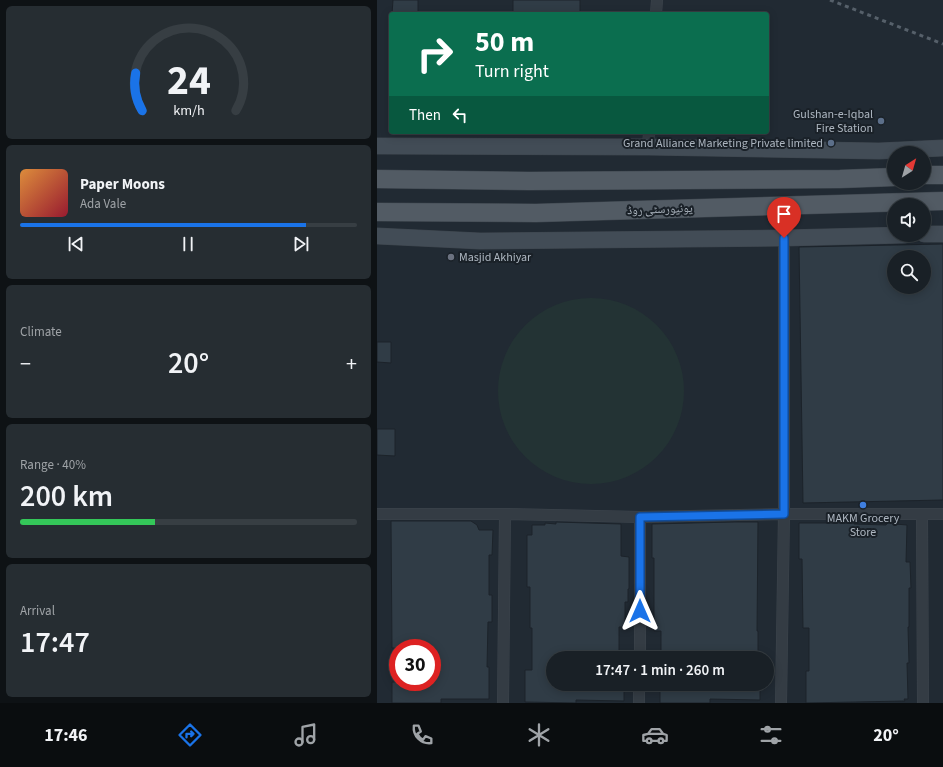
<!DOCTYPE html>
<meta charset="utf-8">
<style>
:root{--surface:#192026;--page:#262d32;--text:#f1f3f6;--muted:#9fa3a7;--line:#373e43;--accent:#1a73e8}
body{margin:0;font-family:"Source Sans 3","Noto Naskh Arabic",sans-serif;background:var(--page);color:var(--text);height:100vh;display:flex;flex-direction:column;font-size:15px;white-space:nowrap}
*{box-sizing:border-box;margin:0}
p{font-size:13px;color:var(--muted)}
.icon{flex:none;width:22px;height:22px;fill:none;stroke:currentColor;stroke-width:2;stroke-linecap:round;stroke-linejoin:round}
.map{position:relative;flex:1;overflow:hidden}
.panel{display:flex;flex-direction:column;gap:6px;padding:6px;background:#0e1215;width:377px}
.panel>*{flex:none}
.top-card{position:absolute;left:12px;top:12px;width:380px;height:122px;border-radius:4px;box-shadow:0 2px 10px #0003,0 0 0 1px var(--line);background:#0b6e4f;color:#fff;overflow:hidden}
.needle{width:26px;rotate:37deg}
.tools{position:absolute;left:510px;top:146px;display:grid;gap:8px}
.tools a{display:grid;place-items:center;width:44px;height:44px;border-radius:50%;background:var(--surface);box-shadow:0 2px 10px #0003,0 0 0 1px var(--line);font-size:20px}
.speed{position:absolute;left:12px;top:639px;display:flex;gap:8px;font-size:20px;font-weight:700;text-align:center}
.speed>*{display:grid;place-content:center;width:52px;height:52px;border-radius:50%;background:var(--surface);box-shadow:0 2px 10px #0003,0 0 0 1px var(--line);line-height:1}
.speed .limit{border:6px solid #d22;background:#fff;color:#111}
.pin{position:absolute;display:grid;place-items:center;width:34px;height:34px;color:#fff;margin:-41px -17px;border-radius:50% 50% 50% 0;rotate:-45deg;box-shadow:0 0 4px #0007}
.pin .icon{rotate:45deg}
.me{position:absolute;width:44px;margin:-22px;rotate:0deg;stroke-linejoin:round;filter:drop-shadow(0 0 3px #0008)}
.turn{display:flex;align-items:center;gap:14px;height:84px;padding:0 20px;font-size:18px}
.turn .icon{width:52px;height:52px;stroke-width:2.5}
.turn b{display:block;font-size:28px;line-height:34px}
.then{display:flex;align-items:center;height:38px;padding:0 20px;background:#0003;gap:8px;font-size:15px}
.big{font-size:30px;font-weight:600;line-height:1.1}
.panel .card{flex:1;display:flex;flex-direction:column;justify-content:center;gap:6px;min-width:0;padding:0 14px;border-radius:6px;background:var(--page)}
.panel .dial{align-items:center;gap:0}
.dial svg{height:104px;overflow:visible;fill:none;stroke:var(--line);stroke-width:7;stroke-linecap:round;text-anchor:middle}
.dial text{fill:var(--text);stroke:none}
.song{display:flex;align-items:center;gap:12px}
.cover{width:48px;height:48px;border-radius:6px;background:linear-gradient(135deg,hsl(30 70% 55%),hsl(350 70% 35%))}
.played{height:4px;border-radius:2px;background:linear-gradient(90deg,var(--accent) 85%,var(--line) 85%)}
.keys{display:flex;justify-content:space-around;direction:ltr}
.heat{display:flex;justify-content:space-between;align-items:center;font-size:22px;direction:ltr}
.charge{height:6px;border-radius:3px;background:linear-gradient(90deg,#34c759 40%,var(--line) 0)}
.trip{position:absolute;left:169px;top:651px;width:228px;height:40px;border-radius:20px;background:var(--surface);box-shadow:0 2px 10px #0003,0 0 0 1px var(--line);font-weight:600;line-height:40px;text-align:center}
.dock{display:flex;height:64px;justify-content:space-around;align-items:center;background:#0a0d0f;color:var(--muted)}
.dock .icon{width:28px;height:28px}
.dock .current{color:var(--accent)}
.dock b{font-size:18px;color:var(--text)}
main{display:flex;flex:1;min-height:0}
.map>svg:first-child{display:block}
.green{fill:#233334}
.building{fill:#303c46;stroke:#1c232a;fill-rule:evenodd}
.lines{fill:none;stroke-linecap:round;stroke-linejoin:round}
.street-casing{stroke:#3d454d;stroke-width:12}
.secondary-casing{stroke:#3d454d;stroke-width:17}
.primary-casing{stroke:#3d454d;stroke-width:19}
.street{stroke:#343c44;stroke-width:11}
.secondary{stroke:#424c56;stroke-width:16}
.primary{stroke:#525b64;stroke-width:18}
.rail{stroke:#56606a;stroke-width:3;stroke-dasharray:4 4;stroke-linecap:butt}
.route-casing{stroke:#114b97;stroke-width:10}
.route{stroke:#1a73e8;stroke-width:7}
.service-dot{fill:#5c6f8a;stroke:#1a2128;stroke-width:1.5}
.worship-dot{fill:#6b7280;stroke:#1a2128;stroke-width:1.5}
.shop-dot{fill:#3f7fe0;stroke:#1a2128;stroke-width:1.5}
.labels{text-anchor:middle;stroke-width:4;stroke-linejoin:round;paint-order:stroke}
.poi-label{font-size:12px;fill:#aeb7c1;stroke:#1a2128;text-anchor:end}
.street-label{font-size:12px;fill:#aeb7c1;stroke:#1a2128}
</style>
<main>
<section class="panel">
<div class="card dial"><svg viewBox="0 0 100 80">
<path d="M14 69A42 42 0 1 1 86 69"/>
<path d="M14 69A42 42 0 0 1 9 40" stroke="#1a73e8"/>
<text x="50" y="56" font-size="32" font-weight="700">24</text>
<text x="50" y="72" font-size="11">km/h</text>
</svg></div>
<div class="card">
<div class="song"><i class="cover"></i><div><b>Paper Moons</b><p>Ada Vale</p></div></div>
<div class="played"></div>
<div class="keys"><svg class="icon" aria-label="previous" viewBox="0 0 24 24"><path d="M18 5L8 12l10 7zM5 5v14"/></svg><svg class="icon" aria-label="pause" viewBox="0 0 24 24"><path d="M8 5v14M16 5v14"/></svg><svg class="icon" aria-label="next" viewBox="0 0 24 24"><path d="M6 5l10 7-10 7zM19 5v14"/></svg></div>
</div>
<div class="card"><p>Climate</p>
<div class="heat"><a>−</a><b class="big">20°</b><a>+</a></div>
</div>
<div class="card"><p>Range · 40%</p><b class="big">200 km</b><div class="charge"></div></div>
<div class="card"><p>Arrival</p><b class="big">17:47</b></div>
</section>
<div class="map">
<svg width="566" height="703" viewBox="0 0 566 703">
<rect width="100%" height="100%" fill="#212a33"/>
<path class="green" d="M121 391a93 93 0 1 1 186 0a93 93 0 1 1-186 0Z"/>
<path class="building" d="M 16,0 L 41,0 L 41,14 L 15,14 Z
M 136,0 L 203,0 L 203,14 L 136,14 Z
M 566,244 L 566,500 L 426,503 L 422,247 ZM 517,257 L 547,257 L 547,287 L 517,287 Z
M 0,342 L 14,342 L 14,363 L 0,362 Z
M 0,429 L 18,429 L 18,456 L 0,455 Z
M 14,521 L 94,521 L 100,525 L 102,530 L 116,530 L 115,555 L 112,555 L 112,595 L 115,595 L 115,622 L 111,622 L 110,667 L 112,667 L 112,699 L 64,699 L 64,703 L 15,703 L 15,682 L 55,682 L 55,648 L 15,648 Z
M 513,521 L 515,521 L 518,524 L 530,525 L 529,562 L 533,562 L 534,588 L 532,588 L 532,627 L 531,627 L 532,663 L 530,663 L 531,699 L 527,699 L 528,701 L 429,703 L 429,671 L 432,671 L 432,628 L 426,628 L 425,559 L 422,559 L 422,523 L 477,523 L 477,524 L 509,525 Z
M 179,522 L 244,524 L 244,556 L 252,557 L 252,589 L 251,589 L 251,602 L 248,602 L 248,627 L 242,627 L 242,658 L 176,658 L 176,684 L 247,684 L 247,701 L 199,700 L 199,703 L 148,702 L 148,670 L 155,670 L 155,628 L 153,628 L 153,587 L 150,587 L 150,535 L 155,535 L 155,525 L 168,525 L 168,523 L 179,524 Z
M 357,522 L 381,522 L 380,631 L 381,631 L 381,658 L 284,658 L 284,631 L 277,631 L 277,558 L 275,558 L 275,524 Z
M 283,684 L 383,684 L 383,700 L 333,699 L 333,703 L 283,703 Z"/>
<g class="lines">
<g class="street-casing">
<path id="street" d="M 279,14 L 280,0
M 271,147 L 272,132
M 0,514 L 128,514 L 263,517 L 407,514 L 566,514
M 545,514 L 546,703
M 263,658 L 263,517
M 126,703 L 128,514
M 262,703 L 262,684
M 404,703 L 407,514 L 407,238"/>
</g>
<g class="secondary-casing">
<path id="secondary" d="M 0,146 L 271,147 L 502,151 L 566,148
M 547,234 L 566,234
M 0,236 L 103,241 L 407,238 L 528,235"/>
</g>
<g class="primary-casing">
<path id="primary" d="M 547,175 L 566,175
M 0,179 L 152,181 L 463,179 L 517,177
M 0,212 L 159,213 L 566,201"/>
</g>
<use href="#street" class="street"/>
<use href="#secondary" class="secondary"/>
<use href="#primary" class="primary"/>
<path class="rail" d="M 453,0 L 566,44"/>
</g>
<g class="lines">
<g class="route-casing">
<path id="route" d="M 263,611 L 263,517 L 407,514 L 407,238"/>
</g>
<use href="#route" class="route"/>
</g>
<g class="service-dot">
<circle cx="504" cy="121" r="4"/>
<circle cx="454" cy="143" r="4"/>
</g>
<circle class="worship-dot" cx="74" cy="257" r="4"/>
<circle class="shop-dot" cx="486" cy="505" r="4"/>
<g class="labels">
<g class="poi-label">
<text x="496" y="118">Gulshan-e-Iqbal<tspan x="496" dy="14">Fire Station</tspan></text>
<text x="446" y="147">Grand Alliance Marketing Private limited</text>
<text x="82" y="261" text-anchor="start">Masjid Akhiyar</text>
<text x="486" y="522" text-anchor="middle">MAKM Grocery<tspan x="486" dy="14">Store</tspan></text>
</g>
<g class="street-label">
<text transform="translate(283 209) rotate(-2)" y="4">یونیورسٹی روڈ</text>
</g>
</g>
</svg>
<div class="tools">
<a><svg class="needle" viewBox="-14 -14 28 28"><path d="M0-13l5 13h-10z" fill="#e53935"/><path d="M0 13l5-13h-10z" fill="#9fa3a7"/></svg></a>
<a><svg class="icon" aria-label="sound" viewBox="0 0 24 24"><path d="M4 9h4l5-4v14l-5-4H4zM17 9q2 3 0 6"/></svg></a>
<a><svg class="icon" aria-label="search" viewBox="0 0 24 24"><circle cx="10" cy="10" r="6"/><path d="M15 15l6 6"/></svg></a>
</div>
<div class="speed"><div class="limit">30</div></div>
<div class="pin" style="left:407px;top:238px;background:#d93025"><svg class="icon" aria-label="arrive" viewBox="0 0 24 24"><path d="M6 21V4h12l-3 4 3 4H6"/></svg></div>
<svg class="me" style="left:263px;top:611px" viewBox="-20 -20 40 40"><path d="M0-17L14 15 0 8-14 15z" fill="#1a73e8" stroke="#fff" stroke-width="4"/></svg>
<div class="trip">17:47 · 1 min · 260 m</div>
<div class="top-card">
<div class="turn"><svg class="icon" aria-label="right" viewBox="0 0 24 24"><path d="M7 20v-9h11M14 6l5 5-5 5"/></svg><div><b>50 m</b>Turn right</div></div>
<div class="then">Then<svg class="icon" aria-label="left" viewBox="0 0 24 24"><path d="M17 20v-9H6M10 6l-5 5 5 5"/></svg></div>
</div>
</div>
</main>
<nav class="dock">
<b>17:46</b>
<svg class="icon current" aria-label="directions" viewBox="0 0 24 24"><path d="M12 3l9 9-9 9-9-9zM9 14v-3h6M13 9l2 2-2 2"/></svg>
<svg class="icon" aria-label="music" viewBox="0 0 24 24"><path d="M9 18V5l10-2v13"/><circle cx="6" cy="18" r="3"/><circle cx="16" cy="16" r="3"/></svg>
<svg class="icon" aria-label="phone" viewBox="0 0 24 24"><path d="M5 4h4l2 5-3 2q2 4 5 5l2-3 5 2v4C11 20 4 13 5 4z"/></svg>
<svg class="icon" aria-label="climate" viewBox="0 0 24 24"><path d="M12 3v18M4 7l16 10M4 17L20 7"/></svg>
<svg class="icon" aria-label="car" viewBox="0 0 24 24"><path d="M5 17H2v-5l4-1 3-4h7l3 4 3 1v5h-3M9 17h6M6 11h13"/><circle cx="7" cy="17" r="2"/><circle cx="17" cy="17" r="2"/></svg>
<svg class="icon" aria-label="filters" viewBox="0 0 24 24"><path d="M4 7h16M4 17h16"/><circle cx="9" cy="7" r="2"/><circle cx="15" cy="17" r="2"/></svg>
<b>20°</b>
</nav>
